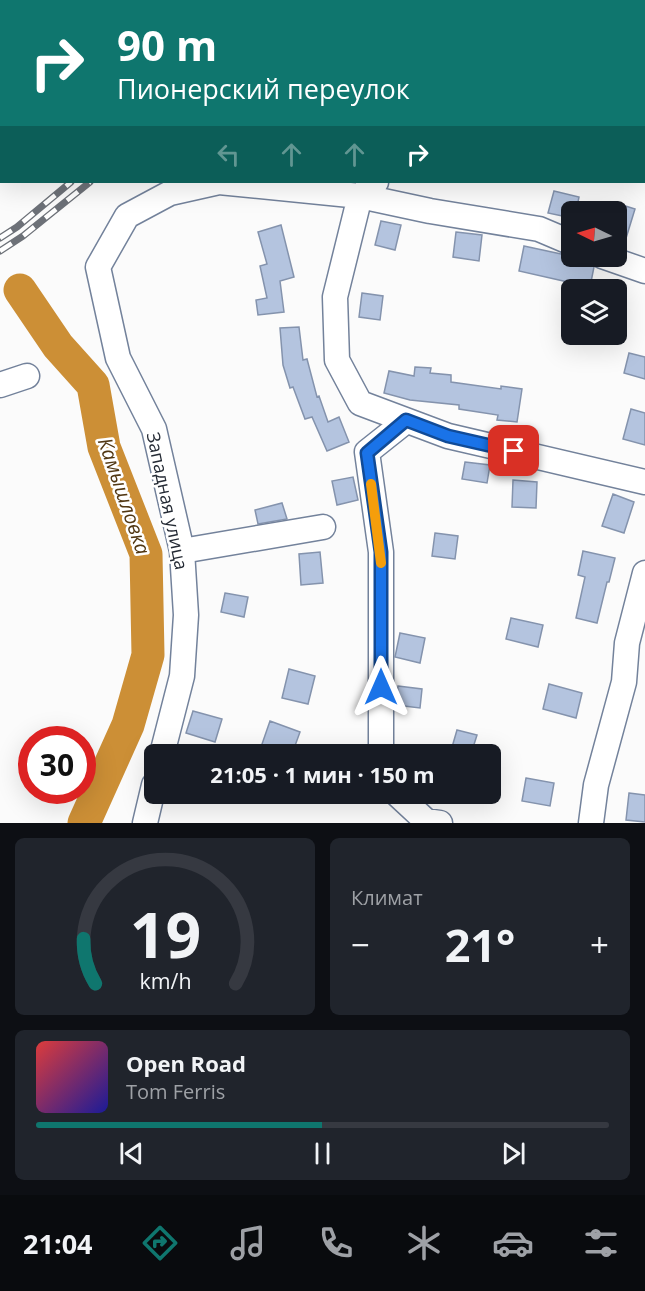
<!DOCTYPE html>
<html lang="ru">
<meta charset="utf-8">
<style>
:root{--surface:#171b24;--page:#20242c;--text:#f1f3f6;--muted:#9ea1a6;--line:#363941;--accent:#0f766e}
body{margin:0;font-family:"Open Sans",sans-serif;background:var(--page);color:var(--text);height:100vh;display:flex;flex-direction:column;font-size:22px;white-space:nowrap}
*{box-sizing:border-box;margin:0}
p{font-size:20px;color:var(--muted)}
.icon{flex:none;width:33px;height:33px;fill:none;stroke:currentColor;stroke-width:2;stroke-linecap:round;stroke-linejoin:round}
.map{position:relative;height:823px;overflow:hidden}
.sheet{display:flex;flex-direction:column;gap:15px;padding:15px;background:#0d0f14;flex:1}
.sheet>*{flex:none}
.guide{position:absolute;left:0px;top:0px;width:645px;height:183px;box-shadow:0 6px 24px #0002;background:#0f766e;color:#fff;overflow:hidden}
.needle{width:39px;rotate:275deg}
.buttons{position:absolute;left:561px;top:201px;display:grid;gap:12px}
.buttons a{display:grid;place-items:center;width:66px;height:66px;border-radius:9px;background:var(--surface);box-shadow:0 6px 24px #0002;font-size:30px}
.speed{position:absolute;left:18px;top:726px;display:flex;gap:12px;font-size:30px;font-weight:700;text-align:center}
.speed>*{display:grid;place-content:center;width:78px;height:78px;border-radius:50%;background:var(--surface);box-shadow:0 6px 24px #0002;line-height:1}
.speed .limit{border:9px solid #d22;background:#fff;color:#111}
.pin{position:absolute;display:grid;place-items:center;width:51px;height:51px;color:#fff;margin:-26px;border-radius:12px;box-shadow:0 3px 9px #0006}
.me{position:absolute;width:66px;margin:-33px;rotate:0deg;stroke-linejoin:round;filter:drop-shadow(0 0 4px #0008)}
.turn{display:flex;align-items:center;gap:21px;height:126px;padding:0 18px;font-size:27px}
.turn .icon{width:78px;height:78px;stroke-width:2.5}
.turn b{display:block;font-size:42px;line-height:51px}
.lanes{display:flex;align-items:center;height:57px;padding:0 18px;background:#0003;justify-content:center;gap:30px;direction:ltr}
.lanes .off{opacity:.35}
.big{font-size:45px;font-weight:700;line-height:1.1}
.sheet .tile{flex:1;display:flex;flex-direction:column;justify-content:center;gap:9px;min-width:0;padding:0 21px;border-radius:9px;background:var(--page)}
.sheet .dial{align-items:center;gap:0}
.dial svg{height:156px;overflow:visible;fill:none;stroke:var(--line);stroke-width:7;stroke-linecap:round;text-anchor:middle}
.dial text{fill:var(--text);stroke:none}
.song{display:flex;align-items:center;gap:18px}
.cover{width:72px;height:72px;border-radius:9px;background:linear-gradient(135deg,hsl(0 70% 55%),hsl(240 70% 35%))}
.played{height:6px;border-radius:3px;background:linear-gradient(90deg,var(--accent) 50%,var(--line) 50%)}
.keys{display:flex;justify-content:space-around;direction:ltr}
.heat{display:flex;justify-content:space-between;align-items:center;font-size:33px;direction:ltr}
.sheet .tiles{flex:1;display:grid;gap:15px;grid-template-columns:1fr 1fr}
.tile:last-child{grid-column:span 2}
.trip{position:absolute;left:144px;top:744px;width:357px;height:60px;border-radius:9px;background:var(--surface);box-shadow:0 6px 24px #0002;font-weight:700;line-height:60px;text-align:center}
.tabs{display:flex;height:96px;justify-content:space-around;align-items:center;background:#090b0e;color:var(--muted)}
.tabs .icon{width:42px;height:42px}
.tabs .selected{color:var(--accent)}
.tabs b{font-size:27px;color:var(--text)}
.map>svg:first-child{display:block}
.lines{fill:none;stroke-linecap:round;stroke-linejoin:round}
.river{stroke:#cc8f36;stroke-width:33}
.building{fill:#b4c4df;stroke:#8493ad;stroke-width:1.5}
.minor-casing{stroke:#73829b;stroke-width:27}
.minor{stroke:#fff;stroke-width:24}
.rail-casing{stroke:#6d7178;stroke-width:7}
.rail{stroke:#fff;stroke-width:4.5;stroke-dasharray:14;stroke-linecap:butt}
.route-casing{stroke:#114b97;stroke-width:15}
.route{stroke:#1a73e8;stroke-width:10}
.slow{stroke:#f59e0b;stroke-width:10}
.labels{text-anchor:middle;stroke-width:5;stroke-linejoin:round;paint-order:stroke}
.street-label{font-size:18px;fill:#242a34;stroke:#fff}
.water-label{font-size:20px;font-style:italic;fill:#523814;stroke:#fff}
</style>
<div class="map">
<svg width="645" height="823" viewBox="0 0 645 823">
<rect width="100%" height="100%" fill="#fbfbfb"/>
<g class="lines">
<path class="river" d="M 20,290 L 58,346 L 93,385 L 104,447 L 146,554 L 148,655 L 128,725 L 84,823"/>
</g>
<path class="building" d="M 554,191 L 579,197 L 576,212 L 572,212 L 572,218 L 548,213 Z
M 616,203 L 635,209 L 623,248 L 616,246 Z
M 381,221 L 401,225 L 395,250 L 375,245 Z
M 281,225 L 294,277 L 280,281 L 284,312 L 258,315 L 256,300 L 267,298 L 260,266 L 267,264 L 258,232 Z
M 456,232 L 482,235 L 479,261 L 453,257 Z
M 524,246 L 589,260 L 594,267 L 590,287 L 519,271 Z
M 362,293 L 383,296 L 380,320 L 359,317 Z
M 299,327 L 303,360 L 307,359 L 317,397 L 319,396 L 328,422 L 339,417 L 349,442 L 327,451 L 312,417 L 305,419 L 293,387 L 290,388 L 283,365 L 280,328 Z
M 629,353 L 645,357 L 645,379 L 624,373 Z
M 415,367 L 431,368 L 430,373 L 451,375 L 451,382 L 501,389 L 501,386 L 522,389 L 517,422 L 497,420 L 498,415 L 459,409 L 459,405 L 410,400 L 384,393 L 389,371 L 414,376 Z
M 631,409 L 645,413 L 645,445 L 623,439 Z
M 465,462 L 490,465 L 487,483 L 462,479 Z
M 353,477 L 358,500 L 337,505 L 332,481 Z
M 513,480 L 537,482 L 536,508 L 512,507 Z
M 613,494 L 634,502 L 624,533 L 602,526 Z
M 282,503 L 287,519 L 258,524 L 255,510 Z
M 435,533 L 458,536 L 455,559 L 432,556 Z
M 583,551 L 615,558 L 609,582 L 607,582 L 597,623 L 576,618 L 585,577 L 578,575 Z
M 320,552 L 323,583 L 301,585 L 299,554 Z
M 225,593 L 248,597 L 244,617 L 221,612 Z
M 511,618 L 543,625 L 538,647 L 506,639 Z
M 400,633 L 425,638 L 420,663 L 395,657 Z
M 289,669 L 315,676 L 308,704 L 282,698 Z
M 549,684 L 582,693 L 576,718 L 543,709 Z
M 398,686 L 422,689 L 420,708 L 396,705 Z
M 193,711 L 222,719 L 215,742 L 186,733 Z
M 270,721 L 300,732 L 292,754 L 280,754 L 261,747 Z
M 457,730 L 477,735 L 471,754 L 450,754 Z
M 526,778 L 554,783 L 550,806 L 522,801 Z
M 629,793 L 645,795 L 645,822 L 626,820 Z"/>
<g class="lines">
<g class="minor-casing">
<path id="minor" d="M 488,2 L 489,0
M 376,182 L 360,196 L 335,297 L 337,360 L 360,403 L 448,436 L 645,482
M 602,256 L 645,271
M 0,385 L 27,376
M 182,551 L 323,527
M 162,754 L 182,676 L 186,615 L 182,551 L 154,429 L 118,358 L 98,267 L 127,216 L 170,193 L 219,182 L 360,196 L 430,211 L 539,229 L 572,243
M 381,754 L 381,552 L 367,452 L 406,421
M 397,794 L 426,821 L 440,823
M 145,823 L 154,785
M 591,823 L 596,785 L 624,682 L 627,643 L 645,573"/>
</g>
<use href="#minor" class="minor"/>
<g class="rail-casing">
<path id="rail" d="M 246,2 L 247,0
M 261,2 L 263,0
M 282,2 L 283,0
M 0,238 L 17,227 L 71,182
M 0,251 L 23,236 L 90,182"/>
</g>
<use href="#rail" class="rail"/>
</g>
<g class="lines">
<g class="route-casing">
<path id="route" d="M 381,687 L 381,552 L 367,453 L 406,420 L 448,436 L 514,451"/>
</g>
<use href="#route" class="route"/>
<path class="slow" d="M 371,484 L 381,563"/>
</g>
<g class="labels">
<g class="street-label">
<text transform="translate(167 501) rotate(78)" y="6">Западная улица</text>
</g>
<g class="water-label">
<text transform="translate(124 496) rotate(71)" y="7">Камышловка</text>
</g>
</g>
</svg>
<div class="buttons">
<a><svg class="needle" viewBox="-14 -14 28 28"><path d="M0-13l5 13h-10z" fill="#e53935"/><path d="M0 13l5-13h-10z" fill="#9ea1a6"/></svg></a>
<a><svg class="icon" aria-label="layers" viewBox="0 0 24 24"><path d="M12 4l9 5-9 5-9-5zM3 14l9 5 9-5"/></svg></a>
</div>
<div class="speed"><div class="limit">30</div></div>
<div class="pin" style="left:514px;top:451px;background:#d93025"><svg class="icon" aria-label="arrive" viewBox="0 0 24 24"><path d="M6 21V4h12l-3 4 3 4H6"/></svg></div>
<svg class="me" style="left:381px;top:687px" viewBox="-20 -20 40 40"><path d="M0-17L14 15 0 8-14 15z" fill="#1a73e8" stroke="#fff" stroke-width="4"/></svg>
<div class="trip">21:05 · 1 мин · 150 m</div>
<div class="guide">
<div class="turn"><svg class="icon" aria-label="right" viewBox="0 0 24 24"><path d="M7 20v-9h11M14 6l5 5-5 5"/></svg><div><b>90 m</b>Пионерский переулок</div></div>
<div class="lanes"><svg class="icon off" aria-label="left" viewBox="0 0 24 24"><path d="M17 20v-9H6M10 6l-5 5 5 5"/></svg><svg class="icon off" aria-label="ahead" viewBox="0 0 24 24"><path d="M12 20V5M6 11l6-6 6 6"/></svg><svg class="icon off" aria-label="ahead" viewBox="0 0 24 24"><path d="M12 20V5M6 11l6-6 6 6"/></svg><svg class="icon" aria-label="right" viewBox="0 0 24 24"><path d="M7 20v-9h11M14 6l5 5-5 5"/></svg></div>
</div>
</div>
<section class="sheet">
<div class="tiles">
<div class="tile dial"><svg viewBox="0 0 100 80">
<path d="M14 69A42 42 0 1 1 86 69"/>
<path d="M14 69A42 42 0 0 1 8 46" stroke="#0f766e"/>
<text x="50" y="56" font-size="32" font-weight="700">19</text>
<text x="50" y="72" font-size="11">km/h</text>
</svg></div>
<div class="tile"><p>Климат</p>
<div class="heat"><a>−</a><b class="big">21°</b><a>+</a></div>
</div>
<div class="tile">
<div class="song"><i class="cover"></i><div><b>Open Road</b><p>Tom Ferris</p></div></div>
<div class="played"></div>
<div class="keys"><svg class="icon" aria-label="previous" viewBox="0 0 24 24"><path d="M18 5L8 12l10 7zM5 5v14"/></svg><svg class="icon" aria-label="pause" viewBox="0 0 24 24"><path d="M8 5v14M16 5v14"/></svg><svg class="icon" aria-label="next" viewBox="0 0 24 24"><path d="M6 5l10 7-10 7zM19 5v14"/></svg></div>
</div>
</div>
</section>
<nav class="tabs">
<b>21:04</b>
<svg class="icon selected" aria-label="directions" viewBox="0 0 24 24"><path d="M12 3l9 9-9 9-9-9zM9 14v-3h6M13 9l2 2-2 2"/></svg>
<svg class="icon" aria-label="music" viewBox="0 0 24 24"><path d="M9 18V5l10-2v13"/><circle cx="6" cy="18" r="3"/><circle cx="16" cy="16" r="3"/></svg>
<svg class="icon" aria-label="phone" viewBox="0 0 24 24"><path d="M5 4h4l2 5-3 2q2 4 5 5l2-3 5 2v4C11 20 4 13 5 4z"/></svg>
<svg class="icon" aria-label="climate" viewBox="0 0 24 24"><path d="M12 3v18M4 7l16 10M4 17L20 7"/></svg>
<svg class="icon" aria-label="car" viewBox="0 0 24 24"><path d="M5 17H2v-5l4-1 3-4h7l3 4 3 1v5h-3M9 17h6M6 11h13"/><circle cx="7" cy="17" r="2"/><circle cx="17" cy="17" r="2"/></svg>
<svg class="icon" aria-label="filters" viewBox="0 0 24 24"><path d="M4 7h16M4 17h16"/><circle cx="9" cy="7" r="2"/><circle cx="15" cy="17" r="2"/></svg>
</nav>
